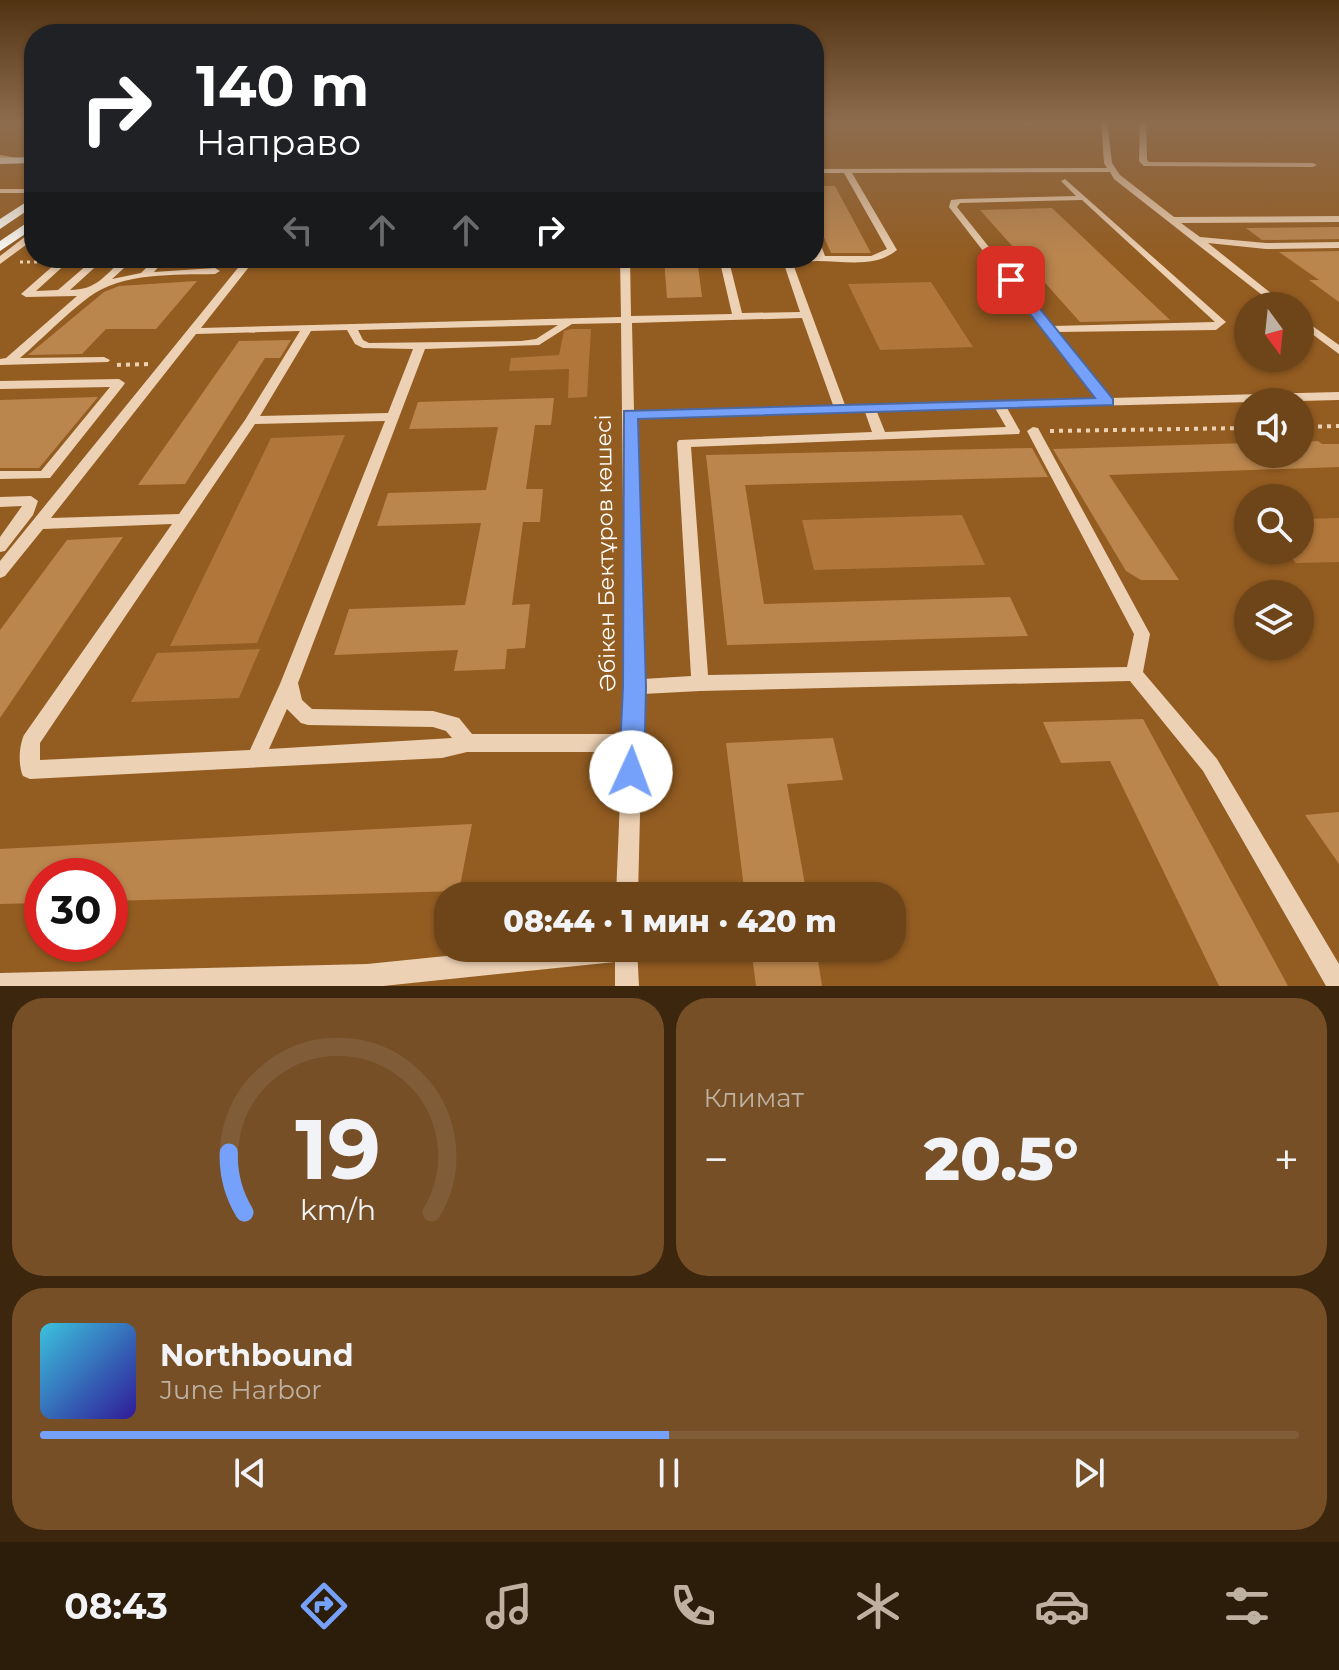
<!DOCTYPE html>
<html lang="ru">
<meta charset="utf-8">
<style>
:root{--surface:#6e4519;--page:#764f26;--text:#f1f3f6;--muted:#bfb1a2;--line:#805d38;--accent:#76a1fa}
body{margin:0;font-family:Montserrat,sans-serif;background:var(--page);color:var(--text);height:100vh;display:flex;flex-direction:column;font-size:30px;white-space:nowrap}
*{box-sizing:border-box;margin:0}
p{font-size:26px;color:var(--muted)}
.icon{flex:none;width:44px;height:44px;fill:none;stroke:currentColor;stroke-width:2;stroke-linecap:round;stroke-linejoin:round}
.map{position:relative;height:986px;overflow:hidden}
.panel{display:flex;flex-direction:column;gap:12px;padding:12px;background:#3c260e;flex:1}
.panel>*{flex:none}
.guide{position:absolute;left:24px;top:24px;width:800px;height:244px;border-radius:32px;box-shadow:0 2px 6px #0004;background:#202124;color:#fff;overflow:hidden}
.needle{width:52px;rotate:165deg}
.fabs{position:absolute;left:1234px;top:292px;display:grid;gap:16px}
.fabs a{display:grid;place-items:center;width:80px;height:80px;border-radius:50%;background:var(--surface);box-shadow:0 2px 6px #0004;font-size:40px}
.speed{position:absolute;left:24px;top:858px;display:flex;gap:16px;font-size:40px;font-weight:700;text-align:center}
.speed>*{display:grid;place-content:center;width:104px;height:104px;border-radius:50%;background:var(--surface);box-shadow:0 2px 6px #0004;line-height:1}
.speed .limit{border:12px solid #d22;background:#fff;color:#111}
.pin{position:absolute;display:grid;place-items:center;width:68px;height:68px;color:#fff;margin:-34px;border-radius:16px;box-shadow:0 4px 12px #0006}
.me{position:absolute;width:88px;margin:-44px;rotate:2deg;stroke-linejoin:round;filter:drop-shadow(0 0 6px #0008)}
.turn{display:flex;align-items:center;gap:28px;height:168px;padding:0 40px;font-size:36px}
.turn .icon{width:104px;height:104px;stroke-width:2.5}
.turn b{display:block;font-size:56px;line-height:68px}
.lanes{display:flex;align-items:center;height:76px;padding:0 40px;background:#0003;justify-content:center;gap:40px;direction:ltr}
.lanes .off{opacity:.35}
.big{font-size:60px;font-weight:800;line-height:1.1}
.panel .tile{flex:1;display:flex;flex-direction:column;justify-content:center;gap:12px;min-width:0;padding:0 28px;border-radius:32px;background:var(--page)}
.panel .dial{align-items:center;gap:0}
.dial svg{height:208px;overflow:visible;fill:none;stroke:var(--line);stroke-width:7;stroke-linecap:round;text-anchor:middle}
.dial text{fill:var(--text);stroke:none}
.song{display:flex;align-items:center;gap:24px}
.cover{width:96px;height:96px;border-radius:12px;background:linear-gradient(135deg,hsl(190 70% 55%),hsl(250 70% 35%))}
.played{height:8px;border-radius:4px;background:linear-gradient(90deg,var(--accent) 50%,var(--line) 50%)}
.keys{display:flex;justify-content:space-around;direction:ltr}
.heat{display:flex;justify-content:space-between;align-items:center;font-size:44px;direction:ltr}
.panel .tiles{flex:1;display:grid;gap:12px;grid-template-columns:1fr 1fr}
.tile:last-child{grid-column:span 2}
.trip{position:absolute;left:434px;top:882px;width:472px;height:80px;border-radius:32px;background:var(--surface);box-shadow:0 2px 6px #0004;font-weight:800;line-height:80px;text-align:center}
.dock{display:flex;height:128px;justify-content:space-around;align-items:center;background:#2c1c0a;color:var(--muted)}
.dock .icon{width:56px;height:56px}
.dock .active{color:var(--accent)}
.dock b{font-size:36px;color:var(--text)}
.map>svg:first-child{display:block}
.green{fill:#b17639}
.building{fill:#bb864e}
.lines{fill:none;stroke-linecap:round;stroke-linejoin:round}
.path-far1{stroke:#edd1b4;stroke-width:3;stroke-dasharray:3 4;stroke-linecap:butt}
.path{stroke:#edd1b4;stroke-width:4;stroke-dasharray:4 5;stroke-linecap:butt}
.minor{fill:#edd1b4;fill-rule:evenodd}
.major{fill:#fffdfa;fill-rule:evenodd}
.route{fill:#76a1fa;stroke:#4d69a2;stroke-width:2}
.labels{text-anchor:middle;stroke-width:8;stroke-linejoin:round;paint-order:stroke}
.street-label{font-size:22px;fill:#fff;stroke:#935c21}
</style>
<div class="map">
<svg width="1339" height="986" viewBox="0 0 1339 986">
<rect width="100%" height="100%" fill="#935c21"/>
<path class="green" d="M 931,282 L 973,347 L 880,350 L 848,284 Z
M 571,329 L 591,329 L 587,397 L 568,398 L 569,369 L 509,371 L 511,358 L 559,355 L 564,331 Z
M 345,435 L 257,643 L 170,646 L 271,438 Z
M 962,515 L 985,565 L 814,570 L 802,520 Z
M 1339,518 L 1339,562 L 1296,563 L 1285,550 L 1300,550 L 1300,519 Z
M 260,649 L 239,698 L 131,702 L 157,653 Z"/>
<path class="building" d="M 814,186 L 835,186 L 871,253 L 831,253 L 814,215 Z
M 1052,208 L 1170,320 L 1080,322 L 980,210 Z
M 1339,227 L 1339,239 L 1262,240 L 1246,228 Z
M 1339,251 L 1339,302 L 1309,280 L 1319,280 L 1279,252 Z
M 664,258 L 697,258 L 702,297 L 667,298 Z
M 197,281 L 156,329 L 106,329 L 82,354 L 28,355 L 104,292 L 119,286 Z
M 291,340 L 280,358 L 265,358 L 185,484 L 138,485 L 239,341 Z
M 98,397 L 39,468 L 0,468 L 0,400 Z
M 554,398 L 551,425 L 535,425 L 526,489 L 543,489 L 540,522 L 523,522 L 512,605 L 530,604 L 525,648 L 507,649 L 505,669 L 454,671 L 458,650 L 334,655 L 349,609 L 465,605 L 481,523 L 377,526 L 388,493 L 486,490 L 498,427 L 409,429 L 418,402 Z
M 1318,441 L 1322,444 L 1339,444 L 1339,467 L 1109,475 L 1179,580 L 1141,580 L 1126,571 L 1053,449 L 1248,443 L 1248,454 L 1300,454 L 1300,442 Z
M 1032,448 L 1048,477 L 745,485 L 764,604 L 1010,597 L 1028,636 L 727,645 L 706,455 Z
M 123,537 L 0,718 L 0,630 L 67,540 Z
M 1143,719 L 1288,986 L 1219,986 L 1110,761 L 1061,763 L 1043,722 Z
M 833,738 L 843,780 L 787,784 L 807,896 L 745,896 L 726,743 Z
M 1339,812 L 1339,864 L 1305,815 Z
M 472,824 L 459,891 L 110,901 L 110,876 L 42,876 L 42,903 L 0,904 L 0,849 Z
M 751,948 L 816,948 L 822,986 L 756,986 Z"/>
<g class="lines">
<path class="path-far1" d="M 20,262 L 37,262"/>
<path class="path" d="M 117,365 L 148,364
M 1300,427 L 1339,426
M 1050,431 L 1248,428"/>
<path class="minor" d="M 1020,120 L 1027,120 L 1030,124 L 1025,125 Z
M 1101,120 L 1107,120 L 1112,163 L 1120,175 L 1174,217 L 1339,216 L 1339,222 L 1181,223 L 1200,237 L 1266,243 L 1339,242 L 1339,248 L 1266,249 L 1208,243 L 1287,306 L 1276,306 L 1114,179 L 1110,172 L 852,173 L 897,250 C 868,274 826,254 793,264 L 845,405 L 1098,399 L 949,207 L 951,200 L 960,199 L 1076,196 L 1061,181 L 1065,179 L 1226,322 L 1216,330 L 1057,332 L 1110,398 L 1339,392 L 1339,400 L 1007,408 L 1020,431 L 1019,434 L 691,447 L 708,675 L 1127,667 L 1134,634 L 1027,431 L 1033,427 L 1038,428 L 1150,634 L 1143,672 L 1217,759 L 1339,964 L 1339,986 L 1326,986 L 1203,771 L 1130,681 L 700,691 L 643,694 L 638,896 L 616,896 L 622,752 L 467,752 L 442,758 L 30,779 L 23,776 C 18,765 19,746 24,735 L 172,524 L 43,529 L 5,576 L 0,578 L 0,561 L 246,258 L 256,258 L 201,328 L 621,317 L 620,258 L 630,258 L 631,316 L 732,314 L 719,258 L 814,258 L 816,256 L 814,237 L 819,240 L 825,256 L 871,256 L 887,249 L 844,173 L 814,173 L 814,169 L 1107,168 L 1104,163 ZM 1082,200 L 1215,322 L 1052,326 L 957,207 L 960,203 ZM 784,264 L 800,312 L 742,313 L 730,265 ZM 802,318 L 833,405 L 634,411 L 632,323 ZM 621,323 L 625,687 L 623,734 L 472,734 L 459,718 L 433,711 L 312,709 L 302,700 L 298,683 L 425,349 L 539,345 L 572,324 ZM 558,325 L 536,339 L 521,341 L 369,343 L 363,340 L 358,330 ZM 347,330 L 355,344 L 363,348 L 413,349 L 388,413 L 260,416 L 311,331 ZM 300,331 L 245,420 L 179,514 L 51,518 L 196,334 ZM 995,408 L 1006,427 L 885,432 L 877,412 ZM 865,412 L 872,432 L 679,440 L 677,443 L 691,676 L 643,679 L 635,419 ZM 385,421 L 280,684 L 250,750 L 40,760 L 40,743 L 255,424 ZM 287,709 L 301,723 L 308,725 L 433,727 L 446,731 L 452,738 L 269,749 Z
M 1140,120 L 1146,120 L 1147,160 L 1149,162 L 1313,163 L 1317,165 L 1313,167 L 1144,166 L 1139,161 Z
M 0,155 L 17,158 L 18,160 L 14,162 L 0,159 Z
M 0,189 L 34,189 L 34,193 L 0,193 Z
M 30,222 L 34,224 L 34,239 L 0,264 L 0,256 L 26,236 L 26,225 Z
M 62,258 L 70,260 L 36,291 L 58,290 L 95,258 L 104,259 L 70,290 C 97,290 105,275 124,258 L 135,258 L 112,279 L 141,273 L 156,258 L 166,258 L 154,272 L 215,268 L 220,271 L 215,274 C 176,275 122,272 89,297 C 65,315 43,338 20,358 L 104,357 L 110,360 L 108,362 L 0,365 L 0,359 L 6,358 L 77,296 L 26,297 L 21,294 Z
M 1300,317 L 1339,345 L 1339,354 L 1300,325 Z
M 119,379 L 125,383 L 123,386 L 50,478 L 0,479 L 0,471 L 41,471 L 110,387 L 0,389 L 0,381 Z
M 31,496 L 38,501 L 33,515 L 5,551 L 0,552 L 0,537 L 22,506 L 0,507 L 0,497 Z
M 525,948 L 637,948 L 639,986 L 615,986 L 615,962 L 383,986 L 0,986 L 0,973 L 367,964 Z"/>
<path class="major" d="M 34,157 L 34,163 L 0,164 L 0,158 Z
M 34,197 L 34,206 L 0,229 L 0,219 Z
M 34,218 L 34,228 L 0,251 L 0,241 Z"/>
</g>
<linearGradient id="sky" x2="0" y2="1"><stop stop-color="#513312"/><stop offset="0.47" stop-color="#8d6c4e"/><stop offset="1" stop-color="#8d6c4e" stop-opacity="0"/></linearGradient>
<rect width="1339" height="258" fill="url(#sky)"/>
<path class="route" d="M 1011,277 L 1015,278 L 1113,399 L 1113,405 L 638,419 L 646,687 L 644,772 L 640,781 L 631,784 L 622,781 L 619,772 L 623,687 L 624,411 L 1095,398 L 1006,283 L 1004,280 Z"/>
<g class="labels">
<g class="street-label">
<text transform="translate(605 553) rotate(-91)" y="8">Әбікен Бектұров көшесі</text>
</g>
</g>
</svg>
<div class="fabs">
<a><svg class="needle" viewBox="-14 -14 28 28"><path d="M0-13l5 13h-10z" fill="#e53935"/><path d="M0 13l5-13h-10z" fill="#bfb1a2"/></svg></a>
<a><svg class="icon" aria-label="sound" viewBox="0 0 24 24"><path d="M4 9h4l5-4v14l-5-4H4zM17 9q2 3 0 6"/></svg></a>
<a><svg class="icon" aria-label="search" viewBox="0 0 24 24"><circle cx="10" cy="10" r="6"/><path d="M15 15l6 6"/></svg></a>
<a><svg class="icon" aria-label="layers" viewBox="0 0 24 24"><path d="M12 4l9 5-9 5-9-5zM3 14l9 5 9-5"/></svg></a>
</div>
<div class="speed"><div class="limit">30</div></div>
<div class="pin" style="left:1011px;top:280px;background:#d93025"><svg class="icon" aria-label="arrive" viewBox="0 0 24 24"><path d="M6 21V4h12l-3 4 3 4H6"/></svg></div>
<svg class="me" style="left:631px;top:772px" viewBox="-20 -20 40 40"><circle r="19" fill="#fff"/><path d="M0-13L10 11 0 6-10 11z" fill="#76a1fa"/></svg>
<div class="trip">08:44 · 1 мин · 420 m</div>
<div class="guide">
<div class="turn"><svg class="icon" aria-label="right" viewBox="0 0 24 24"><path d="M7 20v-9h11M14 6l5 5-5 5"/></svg><div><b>140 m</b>Направо</div></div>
<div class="lanes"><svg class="icon off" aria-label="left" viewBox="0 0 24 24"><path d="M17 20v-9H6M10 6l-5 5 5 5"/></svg><svg class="icon off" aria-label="ahead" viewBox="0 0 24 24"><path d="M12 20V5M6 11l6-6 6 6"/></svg><svg class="icon off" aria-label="ahead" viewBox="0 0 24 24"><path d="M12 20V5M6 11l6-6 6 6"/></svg><svg class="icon" aria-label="right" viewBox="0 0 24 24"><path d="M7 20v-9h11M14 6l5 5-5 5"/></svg></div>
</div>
</div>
<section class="panel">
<div class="tiles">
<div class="tile dial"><svg viewBox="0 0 100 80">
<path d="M14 69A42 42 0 1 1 86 69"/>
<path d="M14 69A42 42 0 0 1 8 46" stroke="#76a1fa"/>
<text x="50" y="56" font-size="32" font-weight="700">19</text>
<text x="50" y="72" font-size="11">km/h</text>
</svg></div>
<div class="tile"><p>Климат</p>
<div class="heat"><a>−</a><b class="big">20.5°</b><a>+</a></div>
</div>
<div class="tile">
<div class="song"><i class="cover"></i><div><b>Northbound</b><p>June Harbor</p></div></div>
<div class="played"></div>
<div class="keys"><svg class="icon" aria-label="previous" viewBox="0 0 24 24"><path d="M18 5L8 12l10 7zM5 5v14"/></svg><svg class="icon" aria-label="pause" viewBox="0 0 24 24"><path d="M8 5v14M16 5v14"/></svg><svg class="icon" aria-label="next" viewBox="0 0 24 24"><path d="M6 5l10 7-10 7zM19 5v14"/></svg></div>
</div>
</div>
</section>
<nav class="dock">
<b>08:43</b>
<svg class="icon active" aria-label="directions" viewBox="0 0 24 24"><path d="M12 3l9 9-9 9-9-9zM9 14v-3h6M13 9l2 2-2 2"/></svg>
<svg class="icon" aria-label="music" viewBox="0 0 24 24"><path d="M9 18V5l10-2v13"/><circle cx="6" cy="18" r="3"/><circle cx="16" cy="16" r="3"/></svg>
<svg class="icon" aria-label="phone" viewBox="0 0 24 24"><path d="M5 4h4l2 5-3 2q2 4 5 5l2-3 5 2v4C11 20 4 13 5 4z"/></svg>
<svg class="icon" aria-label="climate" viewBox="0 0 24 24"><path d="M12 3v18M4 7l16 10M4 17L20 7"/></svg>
<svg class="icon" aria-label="car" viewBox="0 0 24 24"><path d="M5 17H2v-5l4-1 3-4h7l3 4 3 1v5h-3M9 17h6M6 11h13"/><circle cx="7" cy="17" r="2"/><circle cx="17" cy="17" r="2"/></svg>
<svg class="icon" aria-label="filters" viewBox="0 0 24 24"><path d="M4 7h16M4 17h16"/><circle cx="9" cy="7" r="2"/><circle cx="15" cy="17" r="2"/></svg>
</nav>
